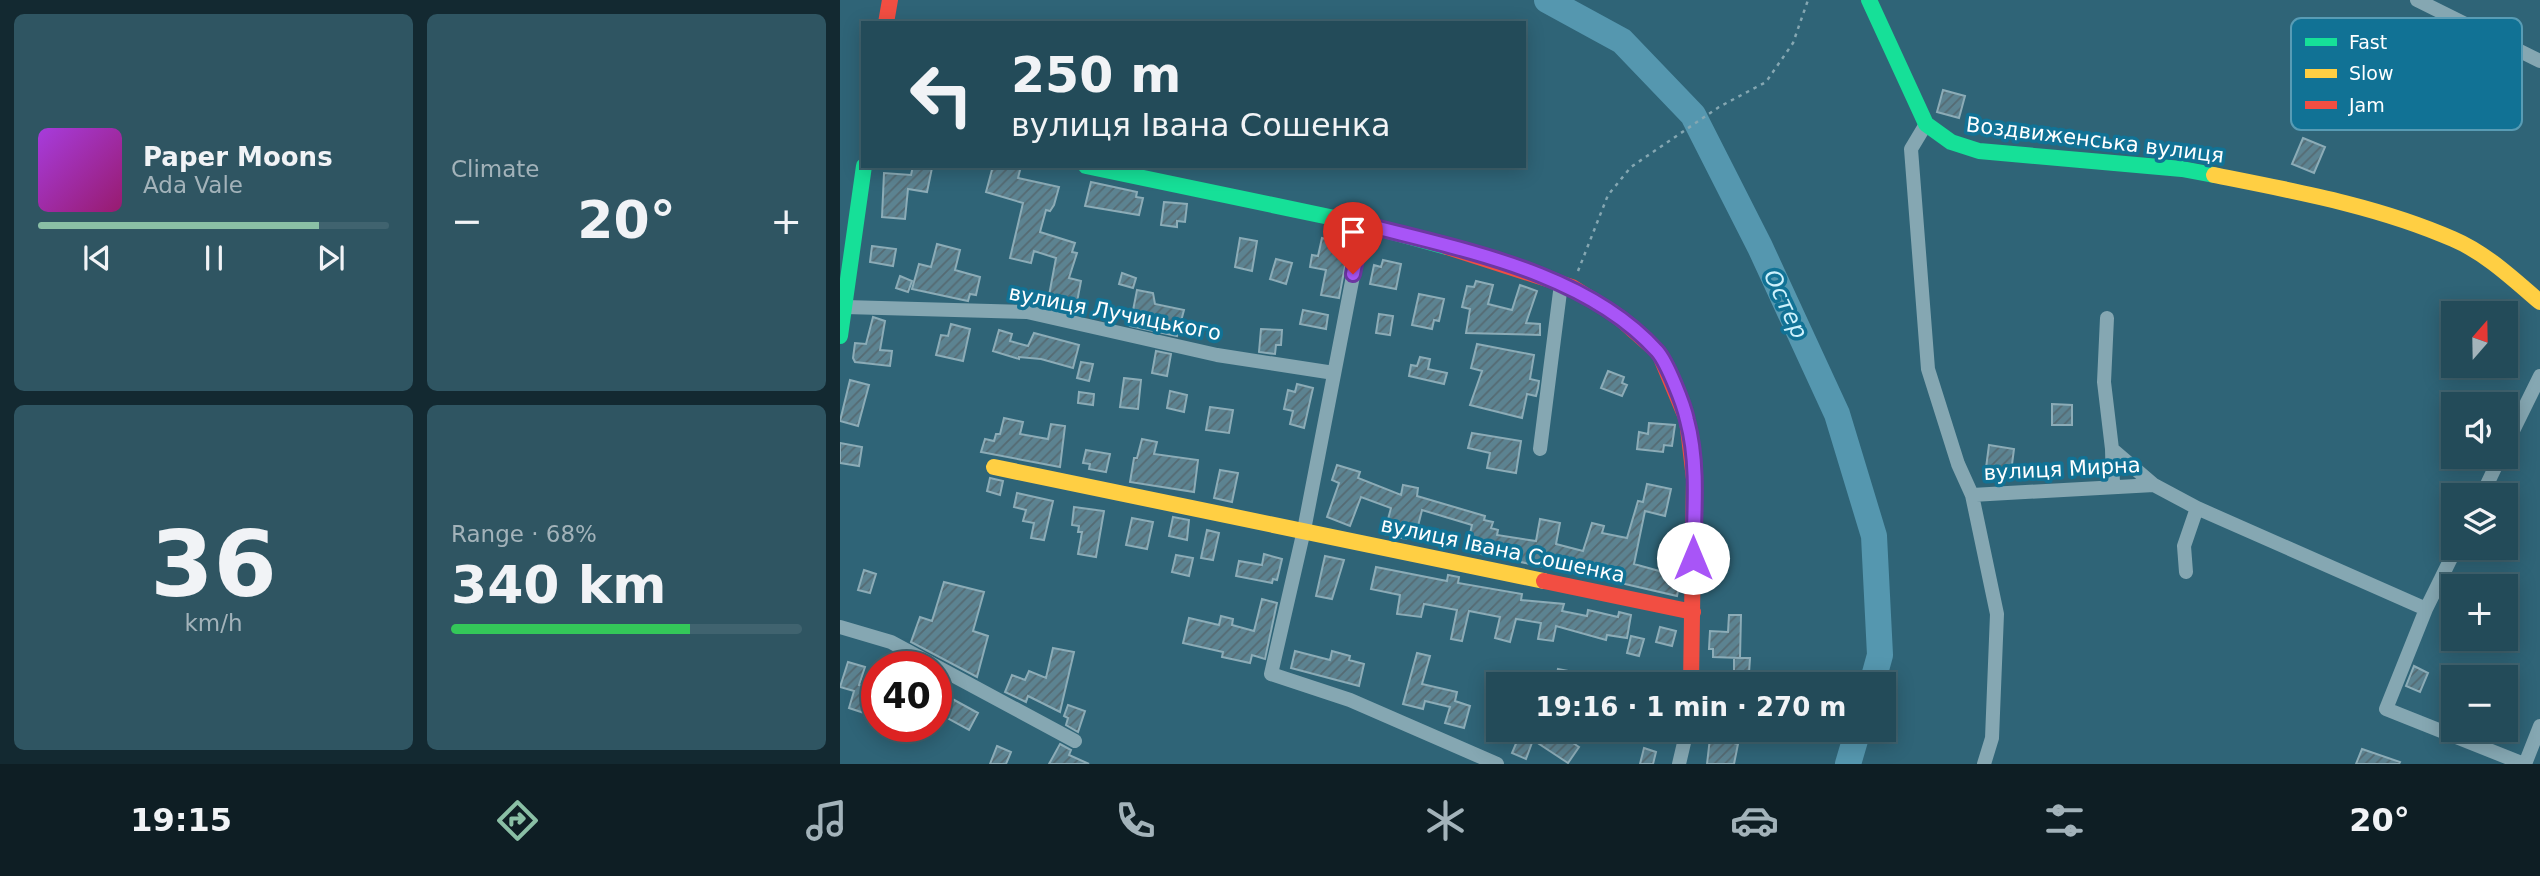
<!DOCTYPE html>
<meta charset="utf-8">
<style>
:root{--surface:#234b59;--page:#2f5562;--text:#f1f3f6;--muted:#a3b3ba;--line:#40636f;--accent:#8abfa5}
body{margin:0;font-family:"DejaVu Sans",sans-serif;background:var(--page);color:var(--text);height:100vh;display:flex;flex-direction:column;font-size:26px;white-space:nowrap}
*{box-sizing:border-box;margin:0}
p{font-size:23px;color:var(--muted)}
.icon{flex:none;width:38px;height:38px;fill:none;stroke:currentColor;stroke-width:2;stroke-linecap:round;stroke-linejoin:round}
.map{position:relative;flex:1;overflow:hidden}
.details{display:flex;flex-direction:column;gap:14px;padding:14px;background:#132931;width:840px}
.details>*{flex:none}
.top-card{position:absolute;left:21px;top:21px;width:665px;height:147px;border-radius:0px;box-shadow:0 4px 18px #0003,0 0 0 2px var(--line);background:#234b59;color:var(--text);overflow:hidden}
.needle{width:46px;rotate:20deg}
.controls{position:absolute;left:1601px;top:301px;display:grid;gap:14px}
.controls a{display:grid;place-items:center;width:77px;height:77px;border-radius:0px;background:var(--surface);box-shadow:0 4px 18px #0003,0 0 0 2px var(--line);font-size:35px}
.speed{position:absolute;left:21px;top:651px;display:flex;gap:14px;font-size:35px;font-weight:700;text-align:center}
.speed>*{display:grid;place-content:center;width:91px;height:91px;border-radius:50%;background:var(--surface);box-shadow:0 4px 18px #0003,0 0 0 2px var(--line);line-height:1}
.speed .limit{border:10px solid #d22;background:#fff;color:#111}
.pin{position:absolute;display:grid;place-items:center;width:60px;height:60px;color:#fff;margin:-72px -30px;border-radius:50% 50% 50% 0;rotate:-45deg;box-shadow:0 0 7px #0007}
.pin .icon{rotate:45deg}
.me{position:absolute;width:77px;margin:-38px;rotate:0deg;stroke-linejoin:round;filter:drop-shadow(0 0 5px #0008)}
.turn{display:flex;align-items:center;gap:24px;height:147px;padding:0 35px;font-size:32px}
.turn .icon{width:91px;height:91px;stroke-width:2.5}
.turn b{display:block;font-size:49px;line-height:60px}
.big{font-size:52px;font-weight:700;line-height:1.1}
.details .widget{flex:1;display:flex;flex-direction:column;justify-content:center;gap:10px;min-width:0;padding:0 24px;border-radius:10px;background:var(--page)}
.details .dial{align-items:center;gap:0}
.dial b{font-size:91px;line-height:1}
.song{display:flex;align-items:center;gap:21px}
.cover{width:84px;height:84px;border-radius:10px;background:linear-gradient(135deg,hsl(280 70% 55%),hsl(320 70% 35%))}
.played{height:7px;border-radius:4px;background:linear-gradient(90deg,var(--accent) 80%,var(--line) 80%)}
.keys{display:flex;justify-content:space-around;direction:ltr}
.heat{display:flex;justify-content:space-between;align-items:center;font-size:38px;direction:ltr}
.charge{height:10px;border-radius:5px;background:linear-gradient(90deg,#34c759 68%,var(--line) 0)}
.details .tiles{flex:1;display:grid;gap:14px;grid-template-columns:repeat(2,1fr)}
.trip{position:absolute;left:646px;top:672px;width:410px;height:70px;border-radius:0px;background:var(--surface);box-shadow:0 4px 18px #0003,0 0 0 2px var(--line);font-weight:700;line-height:70px;text-align:center}
.tabs{display:flex;height:112px;justify-content:space-around;align-items:center;background:#0e1e24;color:var(--muted)}
.tabs .icon{width:49px;height:49px}
.tabs .selected{color:var(--accent)}
.tabs b{font-size:32px;color:var(--text)}
main{display:flex;flex:1;min-height:0}
.map>svg:first-child{display:block}
.lines{fill:none;stroke-linecap:round;stroke-linejoin:round}
.river{stroke:#5597af;stroke-width:26}
.building{fill:url(#building-hatch);stroke:#8cacb7;stroke-width:2}
.path{stroke:#85a7b2;stroke-width:2.5;stroke-dasharray:3.5 5;stroke-linecap:butt}
.street{stroke:#85a7b2;stroke-width:14}
.fast{stroke:#16e098;stroke-width:16}
.slow{stroke:#ffcf43;stroke-width:16}
.jam{stroke:#f24e42;stroke-width:16}
.route-casing{stroke:#6d37a1;stroke-width:18}
.route{stroke:#a855f7;stroke-width:12}
.labels{text-anchor:middle;stroke-width:7;stroke-linejoin:round;paint-order:stroke}
.street-label{font-size:21px;fill:#fff;stroke:#117295}
.water-label{font-size:23px;font-style:italic;fill:#cdf1fc;stroke:#117295}
.key{fill:#117295;stroke:#589cb5;stroke-width:2}
.key-label{font-size:19px;fill:#fff}
</style>
<main>
<section class="details">
<div class="tiles">
<div class="widget">
<div class="song"><i class="cover"></i><div><b>Paper Moons</b><p>Ada Vale</p></div></div>
<div class="played"></div>
<div class="keys"><svg class="icon" aria-label="previous" viewBox="0 0 24 24"><path d="M18 5L8 12l10 7zM5 5v14"/></svg><svg class="icon" aria-label="pause" viewBox="0 0 24 24"><path d="M8 5v14M16 5v14"/></svg><svg class="icon" aria-label="next" viewBox="0 0 24 24"><path d="M6 5l10 7-10 7zM19 5v14"/></svg></div>
</div>
<div class="widget"><p>Climate</p>
<div class="heat"><a>−</a><b class="big">20°</b><a>+</a></div>
</div>
<div class="widget dial"><b>36</b><p>km/h</p></div>
<div class="widget"><p>Range · 68%</p><b class="big">340 km</b><div class="charge"></div></div>
</div>
</section>
<div class="map">
<svg width="1700" height="764" viewBox="0 0 1700 764">
<defs>
<pattern id="building-hatch" width="6" height="6" patternUnits="userSpaceOnUse" patternTransform="scale(1.75)"><rect width="6" height="6" fill="#5c8391"/><path d="M-1 1l2-2M0 6l6-6M5 7l2-2" fill="none" stroke="#556a72"/></pattern>
</defs>
<rect width="100%" height="100%" fill="#2f6477"/>
<g class="lines">
<path class="river" d="M 707,0 L 782,41 L 853,115 L 920,247 L 997,414 L 1034,536 L 1040,655 L 1032,684
M 1008,764 L 1018,730"/>
</g>
<path class="building" d="M 1103,90 L 1125,96 L 1119,118 L 1097,112 Z
M 1463,138 L 1485,147 L 1474,173 L 1452,164 Z
M 73,166 L 92,168 L 87,192 L 68,189 L 65,219 L 42,217 L 44,173 L 71,175 Z
M 153,166 L 181,166 L 178,178 L 219,187 L 214,205 L 210,211 L 206,210 L 200,232 L 235,243 L 232,252 L 237,253 L 229,278 L 241,281 L 236,307 L 208,301 L 216,258 L 194,251 L 191,263 L 170,258 L 183,203 L 146,192 Z
M 251,182 L 297,192 L 296,197 L 303,198 L 299,215 L 245,206 Z
M 324,202 L 347,204 L 345,222 L 337,221 L 337,227 L 321,225 Z
M 400,238 L 417,241 L 412,271 L 395,267 Z
M 482,238 L 500,242 L 499,248 L 508,250 L 499,298 L 481,295 L 486,270 L 470,267 L 472,255 L 478,256 Z
M 97,244 L 120,250 L 115,270 L 140,277 L 136,295 L 130,294 L 128,301 L 72,289 L 79,264 L 91,267 Z
M 32,246 L 56,249 L 53,266 L 30,262 Z
M 436,259 L 452,263 L 446,284 L 430,279 Z
M 543,260 L 561,264 L 556,289 L 530,284 L 534,265 L 541,267 Z
M 282,273 L 296,278 L 293,288 L 279,284 Z
M 60,276 L 72,281 L 68,292 L 56,288 Z
M 636,281 L 653,285 L 648,304 L 672,310 L 680,285 L 697,291 L 686,323 L 700,324 L 700,335 L 626,333 L 630,309 L 622,307 L 627,286 L 634,287 Z
M 297,290 L 313,293 L 315,304 L 344,310 L 337,336 L 290,326 Z
M 579,294 L 604,299 L 599,321 L 594,320 L 592,329 L 572,325 Z
M 463,310 L 488,315 L 486,329 L 460,324 Z
M 539,314 L 553,316 L 550,335 L 536,333 Z
M 33,317 L 45,321 L 40,350 L 52,351 L 50,366 L 15,362 L 13,358 L 15,343 L 26,344 Z
M 111,324 L 130,329 L 123,361 L 96,355 L 101,335 L 108,336 Z
M 421,329 L 442,330 L 441,345 L 436,345 L 435,354 L 419,352 Z
M 159,330 L 172,334 L 170,341 L 188,346 L 194,333 L 239,345 L 233,368 L 201,359 L 179,357 L 179,359 L 153,351 Z
M 637,344 L 694,355 L 690,379 L 699,381 L 698,388 L 696,396 L 687,394 L 682,418 L 630,405 L 642,371 L 631,368 Z
M 316,351 L 331,354 L 327,376 L 312,373 Z
M 580,357 L 590,359 L 588,369 L 607,373 L 604,384 L 569,376 L 571,365 L 577,366 Z
M 241,362 L 253,364 L 249,381 L 237,378 Z
M 768,371 L 784,377 L 782,383 L 787,385 L 782,396 L 761,388 Z
M 284,378 L 301,380 L 298,409 L 280,407 Z
M 10,380 L 29,385 L 18,426 L 0,421 Z
M 457,384 L 473,388 L 464,428 L 450,424 L 453,411 L 444,409 L 448,390 L 455,392 Z
M 330,391 L 347,395 L 344,412 L 327,408 Z
M 239,392 L 254,394 L 253,405 L 238,403 Z
M 1212,404 L 1232,405 L 1232,425 L 1212,425 Z
M 370,407 L 393,410 L 389,433 L 366,430 Z
M 164,418 L 183,422 L 180,434 L 208,439 L 211,424 L 225,426 L 220,467 L 141,452 L 145,439 L 154,441 L 156,434 L 160,434 Z
M 809,423 L 835,425 L 832,446 L 824,445 L 823,452 L 797,449 L 799,432 L 808,434 Z
M 632,433 L 681,441 L 676,473 L 647,468 L 650,453 L 628,448 Z
M 302,439 L 317,442 L 314,454 L 358,460 L 354,492 L 290,482 L 294,458 L 297,458 Z
M 0,443 L 22,447 L 19,466 L 0,463 Z
M 1149,445 L 1174,449 L 1171,472 L 1146,468 Z
M 246,450 L 270,454 L 266,472 L 249,469 L 250,464 L 243,463 Z
M 497,465 L 520,472 L 518,478 L 561,495 L 563,485 L 578,488 L 577,496 L 645,516 L 644,520 L 653,522 L 651,528 L 658,530 L 657,535 L 696,541 L 700,519 L 720,523 L 716,544 L 743,551 L 752,523 L 764,526 L 762,533 L 787,538 L 798,501 L 803,502 L 807,484 L 831,489 L 825,516 L 805,511 L 794,564 L 823,572 L 824,569 L 828,570 L 827,548 L 841,548 L 840,582 L 837,596 L 759,578 L 761,571 L 735,565 L 733,573 L 671,560 L 672,553 L 647,547 L 645,555 L 626,550 L 632,525 L 582,510 L 577,530 L 573,529 L 566,539 L 544,534 L 551,508 L 521,497 L 510,526 L 487,517 L 499,483 L 492,480 Z
M 380,470 L 398,473 L 392,502 L 374,498 Z
M 150,478 L 163,481 L 160,495 L 147,491 Z
M 177,493 L 213,501 L 204,540 L 191,538 L 194,523 L 183,521 L 186,510 L 174,507 Z
M 234,507 L 264,511 L 256,557 L 238,554 L 242,532 L 238,532 L 239,526 L 232,525 Z
M 333,517 L 349,520 L 347,540 L 329,536 Z
M 292,518 L 313,522 L 307,549 L 286,545 Z
M 367,530 L 379,533 L 373,560 L 361,558 Z
M 424,554 L 442,559 L 437,580 L 433,579 L 432,583 L 396,576 L 399,561 L 422,565 Z
M 336,555 L 353,558 L 349,576 L 332,572 Z
M 485,556 L 504,560 L 492,599 L 476,596 Z
M 536,567 L 607,581 L 608,575 L 619,577 L 618,583 L 682,594 L 681,600 L 724,604 L 722,611 L 747,616 L 748,610 L 778,617 L 779,612 L 791,615 L 787,638 L 767,635 L 766,640 L 716,626 L 713,641 L 698,639 L 701,623 L 676,619 L 670,642 L 655,638 L 660,617 L 629,611 L 622,641 L 611,639 L 617,610 L 584,604 L 581,617 L 557,614 L 560,595 L 531,589 Z
M 24,570 L 36,574 L 30,593 L 18,590 Z
M 104,582 L 144,592 L 133,631 L 148,636 L 137,677 L 71,642 L 80,617 L 92,621 Z
M 422,599 L 437,603 L 425,659 L 412,655 L 410,663 L 382,657 L 383,652 L 343,643 L 349,618 L 379,625 L 381,616 L 393,619 L 392,625 L 414,631 Z
M 889,615 L 901,615 L 900,658 L 873,657 L 873,649 L 869,649 L 870,631 L 888,632 Z
M 820,627 L 836,631 L 832,646 L 816,642 Z
M 791,636 L 804,639 L 799,656 L 787,653 Z
M 213,648 L 234,652 L 220,712 L 188,696 L 186,702 L 165,692 L 172,675 L 185,680 L 189,671 L 206,678 Z
M 455,651 L 490,660 L 492,651 L 510,656 L 509,660 L 524,664 L 519,686 L 451,668 Z
M 577,653 L 590,656 L 582,684 L 617,692 L 615,701 L 630,706 L 624,728 L 605,723 L 610,707 L 585,701 L 583,709 L 563,704 Z
M 894,658 L 910,658 L 909,673 L 894,673 Z
M 8,662 L 25,667 L 19,685 L 32,688 L 24,713 L 9,708 L 14,691 L 0,687 Z
M 1574,666 L 1588,673 L 1580,692 L 1566,686 Z
M 718,669 L 775,680 L 774,684 L 715,682 Z
M 96,690 L 138,713 L 129,730 L 96,712 Z
M 228,705 L 245,711 L 238,732 L 226,725 L 228,718 L 224,716 Z
M 677,730 L 713,730 L 739,747 L 728,763 L 693,740 L 686,759 L 672,753 L 681,732 Z
M 870,738 L 898,744 L 894,764 L 867,764 Z
M 220,744 L 231,750 L 229,755 L 249,764 L 209,764 Z
M 157,746 L 171,752 L 166,764 L 150,764 Z
M 804,748 L 816,752 L 813,764 L 800,764 Z
M 1522,749 L 1560,762 L 1559,764 L 1516,764 Z"/>
<g class="lines">
<path class="path" d="M 738,271 L 768,195 L 791,167 L 879,107 L 926,82 L 953,43 L 968,0"/>
<path class="street" d="M 1577,0 L 1700,61
M 1086,124 L 1071,149 L 1088,369 L 1118,464 L 1132,495 L 1157,614 L 1152,738 L 1144,764
M 523,224 L 464,530 L 431,674 L 510,700 L 657,764
M 5,307 L 187,312 L 377,355 L 494,373
M 1267,318 L 1264,382 L 1272,449 L 1314,485 L 1357,508 L 1586,609
M 1666,445 L 1700,376
M 700,449 L 721,284
M 1272,449 L 1273,487
M 1132,495 L 1314,485
M 1642,495 L 1660,457
M 1616,548 L 1586,609 L 1546,709 L 1684,764
M 1346,572 L 1344,546 L 1357,508
M 0,627 L 51,642 L 235,741
M 839,764 L 847,730
M 1685,764 L 1700,726"/>
<path class="fast" d="M 1029,0 L 1086,124 L 1111,142 L 1139,151 L 1342,169 L 1374,175
M 246,166 L 523,224 L 607,247
M 0,336 L 24,166"/>
<path class="slow" d="M 1374,175 C 1454,191 1538,206 1613,239 C 1646,253 1673,279 1700,302
M 154,467 L 704,581"/>
<path class="jam" d="M 46,23 L 50,0
M 607,247 L 732,287 L 775,314 L 819,353 L 847,420 L 854,479 L 851,684
M 704,581 L 853,612"/>
</g>
<g class="lines">
<g class="route-casing">
<path id="route" d="M 513,274 L 523,224 C 622,250 746,272 817,351 C 827,362 844,405 847,420 C 859,464 854,514 853,558"/>
</g>
<use href="#route" class="route"/>
</g>
<g class="labels">
<g class="street-label">
<text transform="translate(1255 140) rotate(7)" y="7">Воздвиженська вулиця</text>
<text transform="translate(275 313) rotate(11)" y="7">вулиця Лучицького</text>
<text transform="translate(1222 469) rotate(-3)" y="7">вулиця Мирна</text>
<text transform="translate(663 550) rotate(12)" y="7">вулиця Івана Сошенка</text>
</g>
<g class="water-label">
<text transform="translate(946 304) rotate(65)" y="8">Остер</text>
</g>
</g>
<rect x="1451" y="18" width="231" height="112" rx="10" class="key"/>
<rect x="1465" y="38" width="32" height="8" fill="#16e098"/>
<rect x="1465" y="69" width="32" height="9" fill="#ffcf43"/>
<rect x="1465" y="101" width="32" height="8" fill="#f24e42"/>
<g class="key-label">
<text x="1509" y="49">Fast</text>
<text x="1509" y="80">Slow</text>
<text x="1509" y="112">Jam</text>
</g>
</svg>
<div class="controls">
<a><svg class="needle" viewBox="-14 -14 28 28"><path d="M0-13l5 13h-10z" fill="#e53935"/><path d="M0 13l5-13h-10z" fill="#a3b3ba"/></svg></a>
<a><svg class="icon" aria-label="sound" viewBox="0 0 24 24"><path d="M4 9h4l5-4v14l-5-4H4zM17 9q2 3 0 6"/></svg></a>
<a><svg class="icon" aria-label="layers" viewBox="0 0 24 24"><path d="M12 4l9 5-9 5-9-5zM3 14l9 5 9-5"/></svg></a>
<a>+</a>
<a>−</a>
</div>
<div class="speed"><div class="limit">40</div></div>
<div class="pin" style="left:513px;top:274px;background:#d93025"><svg class="icon" aria-label="arrive" viewBox="0 0 24 24"><path d="M6 21V4h12l-3 4 3 4H6"/></svg></div>
<svg class="me" style="left:853px;top:558px" viewBox="-20 -20 40 40"><circle r="19" fill="#fff"/><path d="M0-13L10 11 0 6-10 11z" fill="#a855f7"/></svg>
<div class="trip">19:16 · 1 min · 270 m</div>
<div class="top-card">
<div class="turn"><svg class="icon" aria-label="left" viewBox="0 0 24 24"><path d="M17 20v-9H6M10 6l-5 5 5 5"/></svg><div><b>250 m</b>вулиця Івана Сошенка</div></div>
</div>
</div>
</main>
<nav class="tabs">
<b>19:15</b>
<svg class="icon selected" aria-label="directions" viewBox="0 0 24 24"><path d="M12 3l9 9-9 9-9-9zM9 14v-3h6M13 9l2 2-2 2"/></svg>
<svg class="icon" aria-label="music" viewBox="0 0 24 24"><path d="M9 18V5l10-2v13"/><circle cx="6" cy="18" r="3"/><circle cx="16" cy="16" r="3"/></svg>
<svg class="icon" aria-label="phone" viewBox="0 0 24 24"><path d="M5 4h4l2 5-3 2q2 4 5 5l2-3 5 2v4C11 20 4 13 5 4z"/></svg>
<svg class="icon" aria-label="climate" viewBox="0 0 24 24"><path d="M12 3v18M4 7l16 10M4 17L20 7"/></svg>
<svg class="icon" aria-label="car" viewBox="0 0 24 24"><path d="M5 17H2v-5l4-1 3-4h7l3 4 3 1v5h-3M9 17h6M6 11h13"/><circle cx="7" cy="17" r="2"/><circle cx="17" cy="17" r="2"/></svg>
<svg class="icon" aria-label="filters" viewBox="0 0 24 24"><path d="M4 7h16M4 17h16"/><circle cx="9" cy="7" r="2"/><circle cx="15" cy="17" r="2"/></svg>
<b>20°</b>
</nav>
